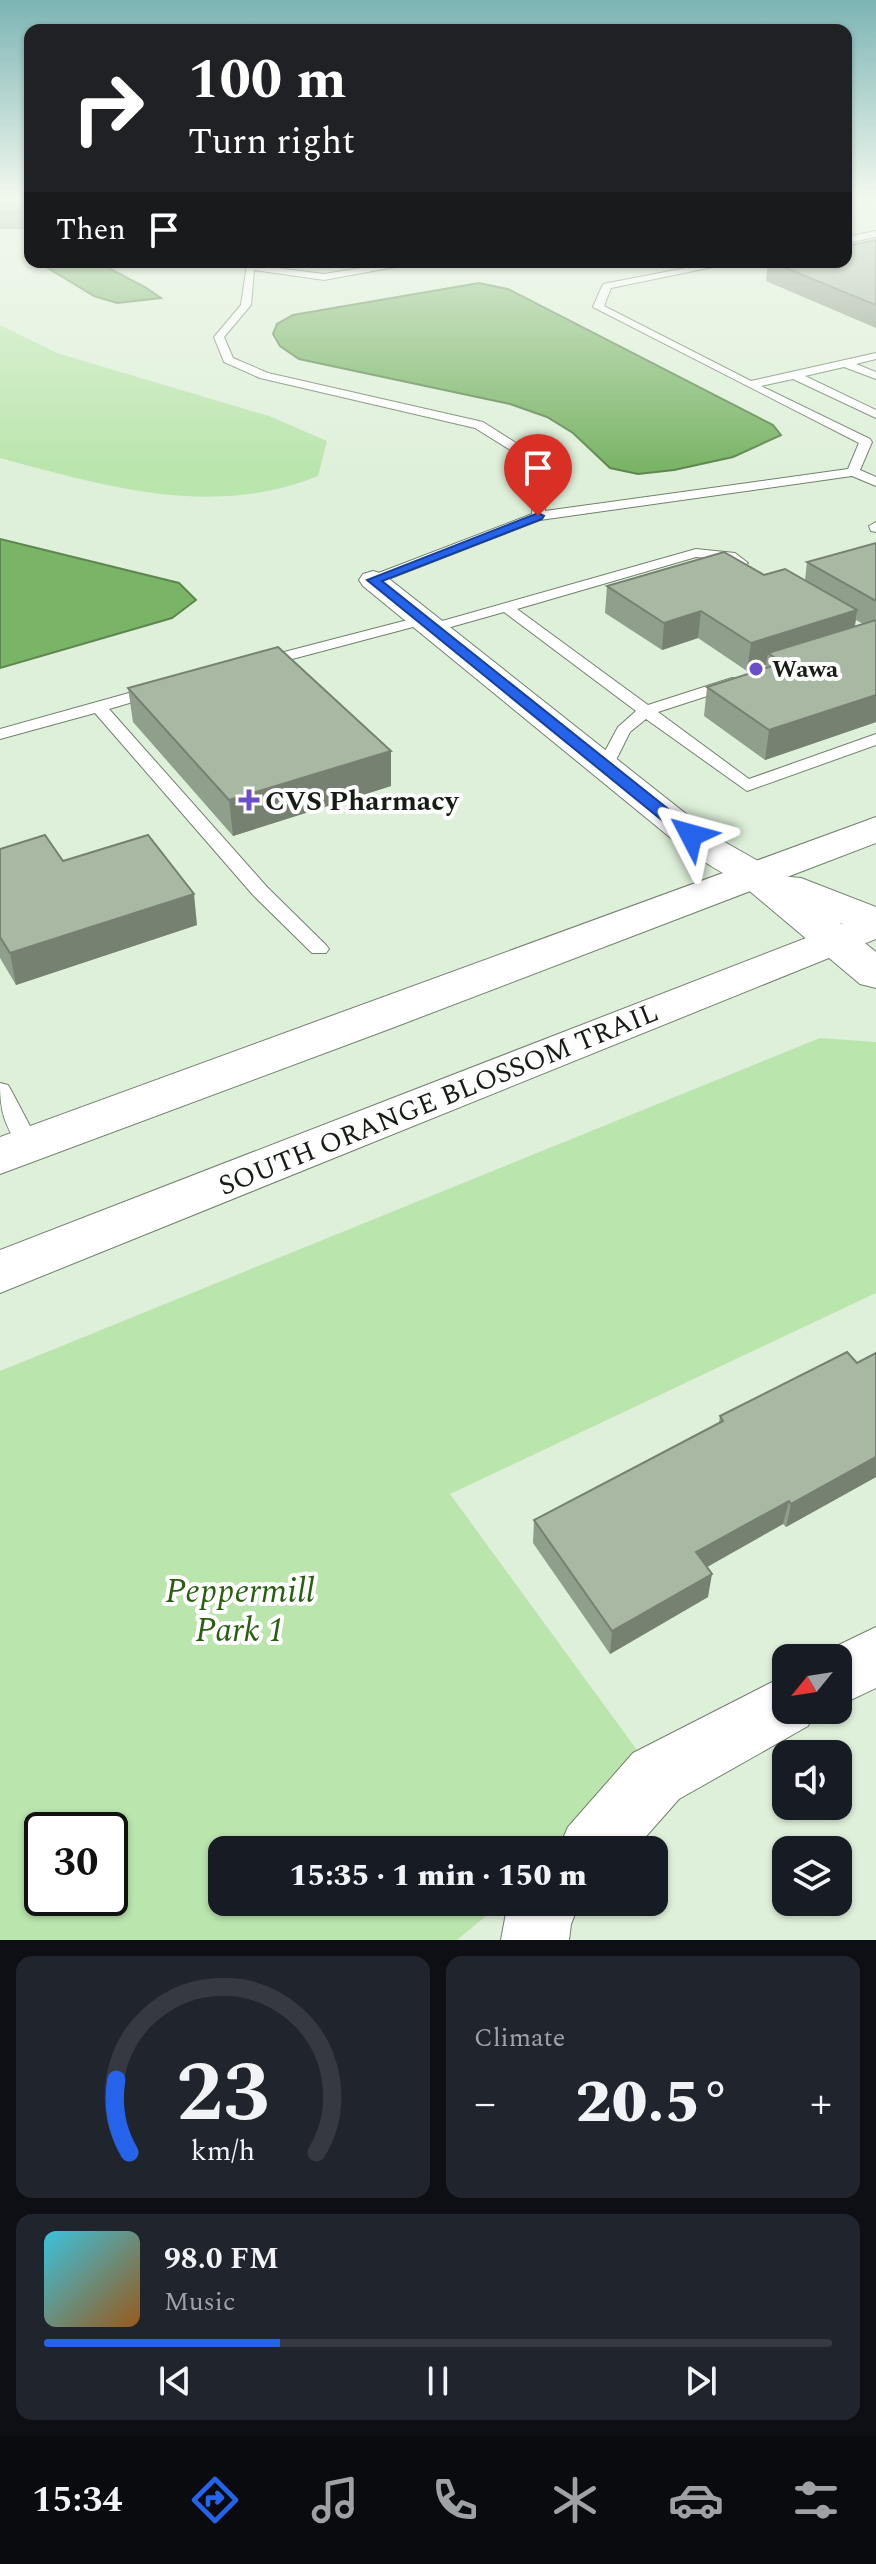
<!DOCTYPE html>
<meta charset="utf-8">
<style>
:root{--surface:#171b24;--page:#20242c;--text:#f1f3f6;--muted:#9ea1a6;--line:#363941;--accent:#2563eb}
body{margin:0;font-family:Spectral,serif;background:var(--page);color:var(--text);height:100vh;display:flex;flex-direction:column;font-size:30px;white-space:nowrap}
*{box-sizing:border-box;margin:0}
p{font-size:26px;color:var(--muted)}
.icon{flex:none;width:44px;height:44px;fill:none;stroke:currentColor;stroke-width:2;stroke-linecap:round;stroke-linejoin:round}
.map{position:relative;height:1940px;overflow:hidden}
.panel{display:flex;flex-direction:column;gap:16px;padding:16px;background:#0d0f14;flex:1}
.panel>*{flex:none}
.top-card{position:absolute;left:24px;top:24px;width:828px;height:244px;border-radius:16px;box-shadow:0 2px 6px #0004;background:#202124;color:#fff;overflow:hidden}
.needle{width:52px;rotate:240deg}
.fabs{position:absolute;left:772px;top:1644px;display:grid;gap:16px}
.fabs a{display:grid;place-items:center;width:80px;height:80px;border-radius:16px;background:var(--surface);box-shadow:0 2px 6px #0004;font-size:40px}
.speed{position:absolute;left:24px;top:1812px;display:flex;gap:16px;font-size:40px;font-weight:700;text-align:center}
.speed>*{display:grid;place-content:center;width:104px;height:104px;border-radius:50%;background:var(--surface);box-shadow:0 2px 6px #0004;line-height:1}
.speed .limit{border:4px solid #111;border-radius:12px;background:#fff;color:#111}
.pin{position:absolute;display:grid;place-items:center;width:68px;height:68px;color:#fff;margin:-82px -34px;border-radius:50% 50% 50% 0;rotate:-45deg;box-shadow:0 0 8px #0007}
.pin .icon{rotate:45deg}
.me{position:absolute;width:88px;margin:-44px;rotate:309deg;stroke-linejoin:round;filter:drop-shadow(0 0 6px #0008)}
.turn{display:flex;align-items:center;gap:28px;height:168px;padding:0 32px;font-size:36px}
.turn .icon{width:104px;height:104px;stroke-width:2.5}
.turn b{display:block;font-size:56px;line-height:68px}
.then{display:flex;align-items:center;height:76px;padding:0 32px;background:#0003;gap:16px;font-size:30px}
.big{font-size:60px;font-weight:800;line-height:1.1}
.panel .card{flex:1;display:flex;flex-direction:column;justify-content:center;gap:12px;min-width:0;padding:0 28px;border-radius:16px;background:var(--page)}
.panel .dial{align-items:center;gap:0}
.dial svg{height:208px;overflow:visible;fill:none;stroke:var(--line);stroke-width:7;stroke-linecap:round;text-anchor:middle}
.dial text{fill:var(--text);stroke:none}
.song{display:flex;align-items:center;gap:24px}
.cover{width:96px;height:96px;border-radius:12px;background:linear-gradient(135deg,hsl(190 70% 55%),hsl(30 70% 35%))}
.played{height:8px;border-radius:4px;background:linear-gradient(90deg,var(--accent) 30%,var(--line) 30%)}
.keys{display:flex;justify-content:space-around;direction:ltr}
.heat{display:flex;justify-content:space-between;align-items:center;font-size:44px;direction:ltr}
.panel .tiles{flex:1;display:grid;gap:16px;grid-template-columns:1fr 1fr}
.card:last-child{grid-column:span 2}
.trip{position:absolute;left:208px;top:1836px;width:460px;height:80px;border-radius:16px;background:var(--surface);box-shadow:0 2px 6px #0004;font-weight:800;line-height:80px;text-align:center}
.tabs{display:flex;height:128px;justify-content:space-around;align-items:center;background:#090b0e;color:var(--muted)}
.tabs .icon{width:56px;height:56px}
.tabs .on{color:var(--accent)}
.tabs b{font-size:36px;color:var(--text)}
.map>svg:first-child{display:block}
.green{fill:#bae5ad;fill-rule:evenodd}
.water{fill:#7ab467;stroke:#5c874e;stroke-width:2}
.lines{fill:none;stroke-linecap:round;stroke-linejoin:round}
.lane-casing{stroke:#71816d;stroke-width:2}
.street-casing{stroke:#71816d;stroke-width:2}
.secondary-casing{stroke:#71816d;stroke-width:2}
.primary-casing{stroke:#71816d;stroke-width:2}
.lane{fill:#fff;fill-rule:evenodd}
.street{fill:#fff;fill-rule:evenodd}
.secondary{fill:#fff;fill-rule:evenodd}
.primary{fill:#fff;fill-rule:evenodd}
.wall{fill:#909e8c;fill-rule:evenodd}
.shaded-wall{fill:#768172}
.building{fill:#a8b8a3;stroke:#768172;stroke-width:2}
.route{fill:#2563eb;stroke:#184099;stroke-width:2}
.poi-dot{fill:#694fc8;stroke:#fff;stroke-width:3}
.labels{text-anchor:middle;stroke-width:8;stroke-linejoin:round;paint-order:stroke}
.far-poi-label{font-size:24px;font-weight:bold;fill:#171d15;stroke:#fff;text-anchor:start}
.poi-label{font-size:28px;font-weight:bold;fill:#171d15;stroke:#fff;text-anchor:start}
.street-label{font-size:28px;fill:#171d15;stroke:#fff}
.near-park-label{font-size:34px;font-style:italic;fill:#285f10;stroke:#fff}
</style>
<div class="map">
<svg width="876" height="1940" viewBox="0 0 876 1940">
<rect width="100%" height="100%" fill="#dff0da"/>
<path class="green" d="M 0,325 L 57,353 L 269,416 L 327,441 L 318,476 C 213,519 104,486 0,458 Z
M 820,1038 L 876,1042 L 876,1293 L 450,1494 L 656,1776 L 566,1850 L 222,1850 L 222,1902 L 503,1902 L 457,1940 L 0,1940 L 0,1371 ZM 42,1830 L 110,1830 L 110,1898 L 42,1898 Z"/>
<path class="water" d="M 38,262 L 97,262 L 145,287 L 161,298 L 117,303 L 94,296 Z
M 479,283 L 508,289 L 773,425 L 781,435 L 733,457 L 674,470 L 638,474 L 610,468 L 573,433 L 547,417 L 510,404 L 299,359 L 280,346 L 273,334 L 277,324 L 293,315 Z
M 0,539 L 179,583 L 196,600 L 172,618 L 0,668 Z"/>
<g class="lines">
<g class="lane-casing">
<path id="lane" d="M 876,231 L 876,237 L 846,243 L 846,237 Z
M 399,262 L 422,262 L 324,280 L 254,270 L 251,305 L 224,337 L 233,358 L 268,373 L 483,422 L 546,462 L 545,511 L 848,469 L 859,443 L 593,307 L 603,284 L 717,262 L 737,262 L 611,288 L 604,306 L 751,381 L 876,353 L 876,359 L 856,364 L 876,372 L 876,379 L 844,367 L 805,376 L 876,410 L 876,418 L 793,379 L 761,386 L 870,439 L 872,442 L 860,470 L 876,477 L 876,486 L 852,476 L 540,520 L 378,583 L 368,583 L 368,577 L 532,514 L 536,466 L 475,428 L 260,378 L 224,362 L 214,337 L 241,305 L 247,264 L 324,274 Z
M 876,522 L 876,532 L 871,531 L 869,526 Z
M 696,549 L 735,553 L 748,563 L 741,567 L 727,560 L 696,557 L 517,609 L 648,705 L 732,678 L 738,680 L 738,686 L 658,712 L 749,779 L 876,734 L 876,745 L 747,791 L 646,719 L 630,732 L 611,770 L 599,770 L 597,766 L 618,727 L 636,711 L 504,612 L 433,632 L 426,628 L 428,625 Z
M 423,616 L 430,620 L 428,623 L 262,667 L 254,662 L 257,659 Z
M 154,686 L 162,691 L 160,694 L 109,709 L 267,887 L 326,945 L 329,949 L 326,953 L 312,953 L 253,895 L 95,713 L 0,739 L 0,729 Z
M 0,1083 L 8,1085 L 11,1090 L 40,1145 L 37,1151 L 21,1151 C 5,1124 0,1114 0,1083 Z"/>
</g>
<g class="street-casing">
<path id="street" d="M 373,571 L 383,574 L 714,836 L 767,866 L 773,874 L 767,882 C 739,889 712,865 688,852 L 363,586 L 359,580 L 363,574 Z
M 876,1627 L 876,1688 L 838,1706 L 838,1658 L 816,1656 Z
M 786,1675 L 786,1710 L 815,1710 L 808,1726 L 679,1799 L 634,1850 L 558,1850 L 568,1827 L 633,1753 Z
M 508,1902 L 580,1902 L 571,1924 L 569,1940 L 501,1940 Z"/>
</g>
<g class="secondary-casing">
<path id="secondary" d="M 754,862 L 768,865 L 781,876 L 801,878 L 876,907 L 876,935 L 840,923 L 876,952 L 876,988 L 860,984 L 740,883 L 734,874 L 740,865 Z"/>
</g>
<g class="primary-casing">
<path id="primary" d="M 876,817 L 876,843 L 392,1028 L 0,1174 L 0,1137 Z
M 876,911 L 876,939 L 0,1293 L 0,1250 Z"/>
</g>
<use href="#lane" class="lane"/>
<use href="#street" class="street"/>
<use href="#secondary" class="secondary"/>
<use href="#primary" class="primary"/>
</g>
<path class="wall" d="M 0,196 L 30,196 L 30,229 L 0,229 Z
M 876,240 L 876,328 L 766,281 L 768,262 L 846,262 Z
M 876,543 L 876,722 L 765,760 L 704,716 L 707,687 L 765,668 L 766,665 L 747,671 L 698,638 L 662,650 L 605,613 L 607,586 L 764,575 L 805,580 L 807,562 ZM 856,620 L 863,624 L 855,626 Z
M 128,688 L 391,751 L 391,786 L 233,836 L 133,722 Z
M 0,849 L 63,861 L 197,925 L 16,985 L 0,958 Z
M 876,1353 L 876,1477 L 786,1527 L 783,1524 L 707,1567 L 708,1597 L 610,1654 L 533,1543 L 534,1520 L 719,1423 L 720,1416 L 857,1363 Z"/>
<path class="shaded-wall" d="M 857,610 L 853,637 L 768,653 L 766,665 L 747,671 L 751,643 Z
M 701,611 L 698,638 L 662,650 L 664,623 Z
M 876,695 L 876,722 L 765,760 L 769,730 Z
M 391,751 L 391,786 L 233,836 L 229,800 Z
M 194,894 L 197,925 L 16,985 L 10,953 Z
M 876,1457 L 876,1477 L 786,1527 L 791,1504 Z
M 789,1501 L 783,1524 L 691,1576 L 696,1552 Z
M 712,1574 L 708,1597 L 610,1654 L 612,1631 Z"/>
<path class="building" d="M 0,196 L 30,196 L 30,211 L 0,212 Z
M 876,240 L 876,305 L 771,262 L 846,262 L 846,246 Z
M 876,543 L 876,601 L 807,562 Z
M 724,552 L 764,575 L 785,569 L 857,610 L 751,643 L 701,611 L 664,623 L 607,586 Z
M 876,620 L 876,695 L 769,730 L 707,687 L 782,663 L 768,653 Z
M 278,647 L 391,751 L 229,800 L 128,688 Z
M 45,835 L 63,861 L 148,835 L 194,894 L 10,953 L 0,937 L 0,849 Z
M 847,1352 L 857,1363 L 876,1353 L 876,1457 L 791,1504 L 789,1501 L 696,1552 L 712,1574 L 612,1631 L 534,1520 L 723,1421 L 720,1416 Z"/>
<linearGradient id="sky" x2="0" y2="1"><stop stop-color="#7cb4b4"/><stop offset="0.42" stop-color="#f1f8ee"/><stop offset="1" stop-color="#f1f8ee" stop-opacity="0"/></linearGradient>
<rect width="876" height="468" fill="url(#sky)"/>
<path class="route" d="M 538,513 L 544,516 L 542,519 L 382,581 L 697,832 L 699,835 L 697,839 L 685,839 L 367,580 Z"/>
<g class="poi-dot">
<circle cx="756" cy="669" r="8"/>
<path d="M245 788h8v8h8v8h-8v8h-8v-8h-8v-8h8z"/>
</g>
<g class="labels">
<g class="far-poi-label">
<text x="772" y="677">Wawa</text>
</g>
<g class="poi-label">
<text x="265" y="810">CVS Pharmacy</text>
</g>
<g class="street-label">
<text transform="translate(438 1098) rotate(-22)" y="10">SOUTH ORANGE BLOSSOM TRAIL</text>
</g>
<g class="near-park-label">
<text x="240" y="1602">Peppermill<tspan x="240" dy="39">Park 1</tspan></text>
</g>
</g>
</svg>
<div class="fabs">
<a><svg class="needle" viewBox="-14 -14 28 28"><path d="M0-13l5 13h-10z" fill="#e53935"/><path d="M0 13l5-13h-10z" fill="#9ea1a6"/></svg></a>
<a><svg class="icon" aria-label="sound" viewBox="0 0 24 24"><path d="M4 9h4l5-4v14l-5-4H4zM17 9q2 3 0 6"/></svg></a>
<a><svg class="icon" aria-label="layers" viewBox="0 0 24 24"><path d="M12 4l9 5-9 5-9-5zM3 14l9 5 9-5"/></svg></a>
</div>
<div class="speed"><div class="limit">30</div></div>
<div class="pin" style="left:538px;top:516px;background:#d93025"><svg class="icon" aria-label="arrive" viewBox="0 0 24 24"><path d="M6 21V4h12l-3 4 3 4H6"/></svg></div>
<svg class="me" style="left:691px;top:835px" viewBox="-20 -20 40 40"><path d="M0-17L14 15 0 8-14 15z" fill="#2563eb" stroke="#fff" stroke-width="4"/></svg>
<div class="trip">15:35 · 1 min · 150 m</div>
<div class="top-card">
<div class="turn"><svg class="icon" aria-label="right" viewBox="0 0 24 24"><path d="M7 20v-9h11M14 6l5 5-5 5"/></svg><div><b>100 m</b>Turn right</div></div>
<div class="then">Then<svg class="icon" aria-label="arrive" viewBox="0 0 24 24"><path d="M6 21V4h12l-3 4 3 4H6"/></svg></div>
</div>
</div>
<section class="panel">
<div class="tiles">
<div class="card dial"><svg viewBox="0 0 100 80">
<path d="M14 69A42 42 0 1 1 86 69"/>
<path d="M14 69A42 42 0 0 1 9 41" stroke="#2563eb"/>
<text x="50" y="56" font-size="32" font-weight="700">23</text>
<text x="50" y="72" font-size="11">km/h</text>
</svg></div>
<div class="card"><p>Climate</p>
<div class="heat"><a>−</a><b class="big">20.5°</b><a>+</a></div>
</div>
<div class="card">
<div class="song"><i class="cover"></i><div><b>98.0 FM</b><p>Music</p></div></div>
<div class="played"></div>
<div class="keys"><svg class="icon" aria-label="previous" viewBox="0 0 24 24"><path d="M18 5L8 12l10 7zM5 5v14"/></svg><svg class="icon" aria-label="pause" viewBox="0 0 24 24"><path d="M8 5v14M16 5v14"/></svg><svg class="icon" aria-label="next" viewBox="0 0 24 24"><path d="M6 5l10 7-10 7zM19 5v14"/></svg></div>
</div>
</div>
</section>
<nav class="tabs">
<b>15:34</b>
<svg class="icon on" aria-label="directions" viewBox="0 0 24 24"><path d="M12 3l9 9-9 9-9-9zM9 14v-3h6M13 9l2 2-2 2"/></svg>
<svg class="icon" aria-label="music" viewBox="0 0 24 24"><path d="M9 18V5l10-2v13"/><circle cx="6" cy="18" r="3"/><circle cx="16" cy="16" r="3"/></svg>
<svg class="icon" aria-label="phone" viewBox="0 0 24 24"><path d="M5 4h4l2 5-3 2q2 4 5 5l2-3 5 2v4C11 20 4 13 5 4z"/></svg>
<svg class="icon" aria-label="climate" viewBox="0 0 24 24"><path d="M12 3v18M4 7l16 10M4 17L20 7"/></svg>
<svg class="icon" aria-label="car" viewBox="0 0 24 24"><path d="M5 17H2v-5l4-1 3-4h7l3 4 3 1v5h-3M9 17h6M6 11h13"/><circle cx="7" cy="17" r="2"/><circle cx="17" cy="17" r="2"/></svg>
<svg class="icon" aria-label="filters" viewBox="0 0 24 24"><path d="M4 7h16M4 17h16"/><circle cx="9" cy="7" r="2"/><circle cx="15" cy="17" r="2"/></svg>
</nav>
